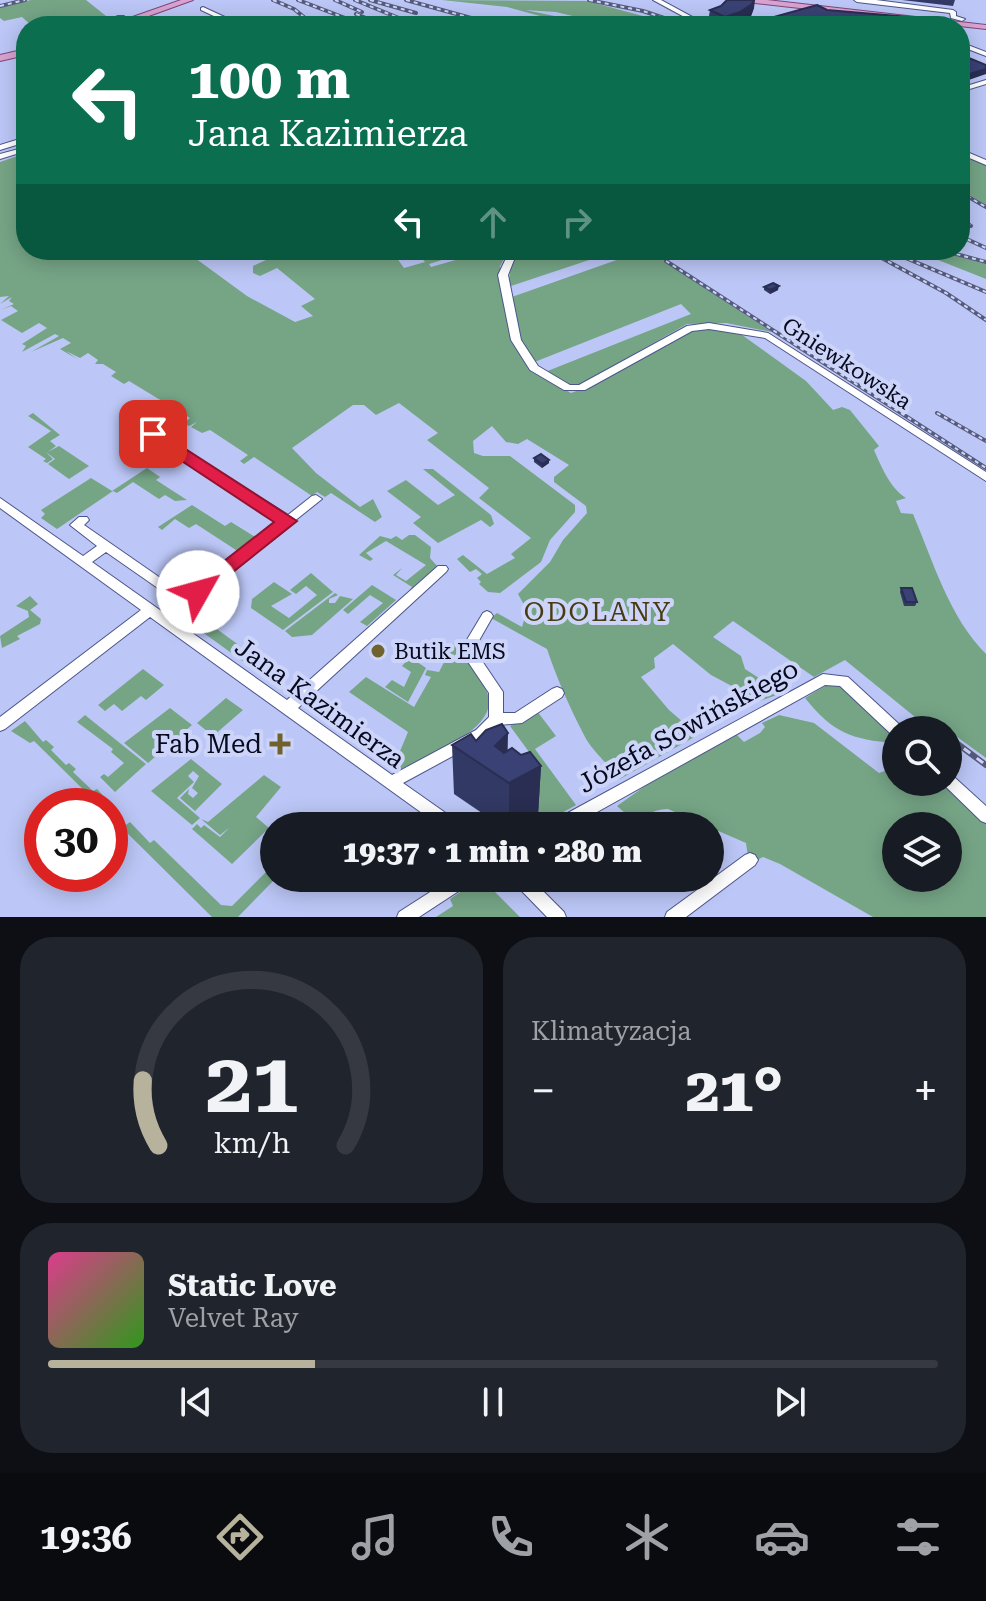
<!DOCTYPE html>
<html lang="pl">
<meta charset="utf-8">
<style>
:root{--surface:#171b24;--page:#20242c;--text:#f1f3f6;--muted:#9ea1a6;--line:#363941;--accent:#b7b29c}
body{margin:0;font-family:"Roboto Serif",serif;background:var(--page);color:var(--text);height:100vh;display:flex;flex-direction:column;font-size:30px;white-space:nowrap}
*{box-sizing:border-box;margin:0}
p{font-size:26px;color:var(--muted)}
.icon{flex:none;width:44px;height:44px;fill:none;stroke:currentColor;stroke-width:2;stroke-linecap:round;stroke-linejoin:round}
.map{position:relative;height:917px;overflow:hidden}
.side{display:flex;flex-direction:column;gap:20px;padding:20px;background:#0d0f14;flex:1}
.side>*{flex:none}
.guide{position:absolute;left:16px;top:16px;width:954px;height:244px;border-radius:32px;box-shadow:0 4px 20px #0003;background:#0b6e4f;color:#fff;overflow:hidden}
.buttons{position:absolute;left:882px;top:716px;display:grid;gap:16px}
.buttons a{display:grid;place-items:center;width:80px;height:80px;border-radius:50%;background:var(--surface);box-shadow:0 4px 20px #0003;font-size:40px}
.speed{position:absolute;left:24px;top:788px;display:flex;gap:16px;font-size:40px;font-weight:700;text-align:center}
.speed>*{display:grid;place-content:center;width:104px;height:104px;border-radius:50%;background:var(--surface);box-shadow:0 4px 20px #0003;line-height:1}
.speed .limit{border:12px solid #d22;background:#fff;color:#111}
.pin{position:absolute;display:grid;place-items:center;width:68px;height:68px;color:#fff;margin:-34px;border-radius:16px;box-shadow:0 4px 12px #0006}
.me{position:absolute;width:88px;margin:-44px;rotate:52deg;stroke-linejoin:round;filter:drop-shadow(0 0 6px #0008)}
.turn{display:flex;align-items:center;gap:28px;height:168px;padding:0 40px;font-size:36px}
.turn .icon{width:104px;height:104px;stroke-width:2.5}
.turn b{display:block;font-size:56px;line-height:68px}
.lanes{display:flex;align-items:center;height:76px;padding:0 40px;background:#0003;justify-content:center;gap:40px;direction:ltr}
.lanes .off{opacity:.35}
.big{font-size:60px;font-weight:800;line-height:1.1}
.side .card{flex:1;display:flex;flex-direction:column;justify-content:center;gap:12px;min-width:0;padding:0 28px;border-radius:32px;background:var(--page)}
.side .dial{align-items:center;gap:0}
.dial svg{height:208px;overflow:visible;fill:none;stroke:var(--line);stroke-width:7;stroke-linecap:round;text-anchor:middle}
.dial text{fill:var(--text);stroke:none}
.song{display:flex;align-items:center;gap:24px}
.cover{width:96px;height:96px;border-radius:12px;background:linear-gradient(135deg,hsl(330 70% 55%),hsl(110 70% 35%))}
.played{height:8px;border-radius:4px;background:linear-gradient(90deg,var(--accent) 30%,var(--line) 30%)}
.keys{display:flex;justify-content:space-around;direction:ltr}
.heat{display:flex;justify-content:space-between;align-items:center;font-size:44px;direction:ltr}
.side .tiles{flex:1;display:grid;gap:20px;grid-template-columns:1fr 1fr}
.card:last-child{grid-column:span 2}
.trip{position:absolute;left:260px;top:812px;width:464px;height:80px;border-radius:40px;background:var(--surface);box-shadow:0 4px 20px #0003;font-weight:800;line-height:80px;text-align:center}
.tab-bar{display:flex;height:128px;justify-content:space-around;align-items:center;background:#090b0e;color:var(--muted)}
.tab-bar .icon{width:56px;height:56px}
.tab-bar .current{color:var(--accent)}
.tab-bar b{font-size:36px;color:var(--text)}
.map>svg:first-child{display:block}
.green{fill:#76a586;fill-rule:evenodd}
.lines{fill:none;stroke-linecap:round;stroke-linejoin:round}
.minor-casing{stroke:#4c558a;stroke-width:2}
.major-casing{stroke:#7f457c;stroke-width:2}
.minor{fill:#fff;fill-rule:evenodd}
.major{fill:#d9a3cf;fill-rule:evenodd}
.rail-far1-casing{stroke:#565b7c;stroke-width:4}
.rail-casing{stroke:#565b7c;stroke-width:6}
.rail-far1{stroke:#ccd5f9;stroke-width:2;stroke-dasharray:4;stroke-linecap:butt}
.rail{stroke:#ccd5f9;stroke-width:3;stroke-dasharray:8;stroke-linecap:butt}
.wall{fill:#323965}
.shaded-wall{fill:#292e52}
.building{fill:#3a4275;stroke:#292e52;stroke-width:2}
.route{fill:#e11d48;stroke:#92132f;stroke-width:2}
.poi-dot{fill:#70622f;stroke:#ccd5f9;stroke-width:3}
.labels{text-anchor:middle;stroke-width:8;stroke-linejoin:round;paint-order:stroke}
.street-label{font-size:22px;fill:#07091d;stroke:#ccd5f9}
.poi-label{font-size:22px;fill:#07091d;stroke:#ccd5f9;text-anchor:start}
.quarter-label{font-size:26px;letter-spacing:2px;fill:#463b12;stroke:#ccd5f9}
.near-street-label{font-size:26px;fill:#07091d;stroke:#ccd5f9}
.near-poi-label{font-size:26px;fill:#07091d;stroke:#ccd5f9;text-anchor:end}
</style>
<div class="map">
<svg width="986" height="917" viewBox="0 0 986 917">
<rect width="100%" height="100%" fill="#bcc7f7"/>
<path class="green" d="M 31,0 L 86,0 L 106,16 L 72,26 L 32,26 L 22,17 L 4,21 L 0,18 L 0,7 Z
M 442,0 L 587,1 L 680,26 L 614,26 L 556,12 L 525,10 L 604,26 L 577,26 L 507,7 Z
M 960,152 L 986,164 L 986,205 L 960,189 Z
M 26,153 L 26,250 L 184,250 L 247,296 L 295,322 L 313,316 L 301,306 L 315,299 L 277,268 L 260,276 L 253,273 L 253,266 L 266,260 L 253,250 L 352,250 L 363,258 L 378,250 L 411,250 L 394,254 L 404,268 L 425,262 L 415,250 L 432,250 L 442,260 L 429,264 L 431,267 L 491,250 L 509,250 L 500,266 L 500,281 L 512,338 L 532,372 L 571,393 L 590,386 L 694,329 L 704,328 L 738,332 L 806,381 L 833,410 L 842,407 L 850,410 L 879,446 L 874,450 C 881,466 890,488 906,498 L 896,501 L 901,513 L 913,514 C 933,561 949,617 986,654 L 986,758 L 949,731 L 931,730 L 845,660 L 814,677 L 733,621 L 713,637 L 741,656 L 745,669 L 782,693 L 760,701 L 711,675 L 673,644 L 654,658 L 655,668 L 641,677 L 669,710 L 698,735 L 620,779 C 609,765 591,750 584,735 C 570,708 557,679 547,649 L 491,618 L 497,613 L 522,627 L 527,610 L 518,594 L 550,562 L 563,540 L 587,513 L 586,506 L 554,482 L 554,477 L 569,465 L 527,439 L 518,444 L 506,442 L 492,426 L 473,441 L 474,453 L 483,456 L 510,456 L 575,505 L 575,512 L 550,540 L 541,562 L 500,593 L 488,592 L 479,584 L 481,582 L 477,578 L 482,574 L 476,569 L 470,572 L 457,559 L 463,555 L 487,574 L 515,558 L 511,554 L 531,538 L 479,498 L 489,488 L 427,440 L 438,433 L 399,403 L 376,415 L 364,405 L 353,405 L 292,448 L 316,473 L 360,507 L 373,499 L 382,517 L 375,522 L 331,493 L 325,497 L 317,492 L 312,496 L 254,457 L 244,464 L 240,461 L 248,455 L 210,430 L 202,433 L 191,427 L 197,422 L 189,426 L 184,423 L 190,418 L 129,381 L 124,384 L 111,376 L 116,372 L 103,364 L 95,364 L 98,360 L 88,353 L 80,358 L 66,351 L 77,359 L 60,349 L 71,343 L 63,338 L 31,352 L 59,336 L 55,334 L 22,352 L 26,346 L 22,344 L 47,328 L 39,323 L 22,333 L 1,320 L 18,311 L 11,306 L 0,310 L 14,304 L 9,301 L 12,297 L 0,304 L 9,296 L 0,297 L 0,162 Z
M 520,250 L 654,250 L 669,260 L 666,263 L 772,332 L 726,323 L 687,324 L 581,384 L 570,385 L 545,372 L 691,314 L 681,304 L 532,363 L 516,332 L 509,298 L 625,257 L 616,251 L 508,287 L 512,259 Z
M 913,250 L 934,250 L 986,264 L 986,279 Z
M 33,413 L 60,435 L 50,441 L 56,446 L 48,452 L 59,446 L 89,466 L 69,479 L 48,464 L 55,459 L 46,452 L 53,459 L 47,463 L 43,461 L 46,459 L 28,447 L 51,431 L 28,416 Z
M 147,468 L 160,477 L 156,480 L 187,500 L 175,501 L 165,495 L 159,499 L 133,482 L 117,493 L 113,491 L 57,529 L 41,518 L 45,514 L 41,510 L 91,478 L 112,491 Z
M 423,469 L 433,469 L 491,515 L 494,524 L 490,527 L 481,520 L 438,543 L 413,523 L 421,517 L 387,491 L 406,480 L 438,505 L 455,495 Z
M 192,505 L 225,526 L 231,522 L 257,538 L 220,573 L 216,570 L 239,552 L 196,524 L 189,528 L 175,519 L 162,530 L 158,527 Z
M 409,535 L 415,535 L 431,547 L 430,558 L 438,567 L 409,591 L 412,587 L 393,575 L 402,568 L 396,575 L 406,581 L 426,565 L 386,541 L 366,553 L 373,559 L 370,561 L 359,555 L 380,536 L 391,539 L 396,536 L 402,540 Z
M 311,573 L 333,592 L 283,630 L 251,608 L 252,599 L 274,582 L 292,594 L 271,606 L 289,618 L 317,595 L 306,586 L 296,594 L 290,590 Z
M 372,585 L 396,600 L 367,626 L 360,622 L 383,603 L 370,595 L 348,614 L 343,610 Z
M 335,593 L 338,595 L 329,599 L 329,603 L 335,603 L 340,596 L 353,599 L 312,635 L 292,637 L 285,631 Z
M 30,596 L 38,604 L 30,610 L 41,619 L 40,624 L 17,636 L 20,639 L 2,648 L 0,636 L 29,617 L 28,611 L 16,606 Z
M 203,619 L 269,667 L 259,673 L 194,626 Z
M 454,643 C 464,657 483,678 488,695 C 499,730 424,757 399,770 L 393,768 L 408,732 L 349,692 L 366,677 L 414,707 L 431,677 L 425,675 L 427,670 L 439,672 Z
M 410,657 L 426,668 L 408,702 L 385,687 L 392,680 L 404,687 L 411,672 L 402,666 Z
M 143,669 L 164,685 L 146,700 L 141,696 L 122,711 L 114,704 L 105,711 L 98,705 Z
M 828,684 L 840,684 L 896,739 L 895,743 C 852,740 832,732 805,698 Z
M 226,698 L 243,710 L 213,736 L 197,723 Z
M 170,708 L 192,725 L 148,763 L 124,743 Z
M 537,711 L 556,736 L 535,749 L 576,805 L 544,823 L 502,767 L 529,752 L 510,726 Z
M 85,715 L 146,764 L 115,792 L 100,777 L 104,774 L 108,777 L 124,763 L 111,752 L 113,749 L 77,722 Z
M 779,715 L 814,723 L 879,773 L 896,767 L 896,782 L 943,782 L 986,821 L 986,917 L 873,917 L 780,864 L 763,857 L 755,861 L 748,857 L 746,843 L 668,809 C 651,808 637,824 621,819 L 625,813 L 617,806 L 648,784 L 737,735 L 744,742 L 760,733 L 765,727 L 762,723 ZM 896,826 L 948,826 L 948,878 L 896,878 Z
M 25,721 L 43,742 L 46,740 L 54,747 L 51,750 L 66,765 L 69,763 L 76,769 L 73,772 L 93,791 L 97,789 L 114,807 L 111,809 L 126,825 L 130,822 L 150,843 L 154,840 L 221,905 L 232,906 L 274,864 L 276,878 L 238,917 L 212,917 L 110,816 L 110,806 L 100,806 L 34,741 L 30,743 L 11,731 Z
M 191,759 L 222,784 L 195,811 L 180,798 L 189,789 L 188,794 L 193,798 L 198,793 L 192,788 L 199,776 L 193,771 L 188,776 L 194,782 L 177,798 L 200,818 L 192,825 L 151,791 Z
M 264,775 L 281,787 L 256,817 L 269,828 L 232,864 L 192,829 L 197,824 L 201,828 L 204,825 L 220,837 L 229,828 L 220,835 L 201,819 L 208,822 Z
M 481,878 L 520,917 L 436,917 L 453,906 L 450,899 Z"/>
<g class="lines">
<g class="minor-casing">
<path id="minor" d="M 653,0 L 661,0 L 709,26 L 701,26 Z
M 854,0 L 876,0 L 953,10 L 956,12 L 956,16 L 965,19 L 962,21 L 951,18 L 950,13 L 857,2 Z
M 203,7 L 242,25 L 243,26 L 235,26 L 201,10 L 201,8 Z
M 960,42 L 986,52 L 986,56 L 960,46 Z
M 986,80 L 986,84 L 960,92 L 960,88 Z
M 26,137 L 26,142 L 0,150 L 0,145 Z
M 26,147 L 26,151 L 0,159 L 0,154 Z
M 960,149 L 986,160 L 986,165 L 960,154 Z
M 453,250 L 486,250 L 485,252 L 466,257 Z
M 510,250 L 518,250 L 508,275 L 521,340 L 538,366 L 570,385 L 579,385 L 687,326 L 709,323 L 768,333 L 986,472 L 986,481 L 765,338 L 709,329 L 692,331 L 585,390 L 564,390 L 530,370 L 511,340 L 498,275 Z
M 153,430 L 288,515 L 312,496 L 316,495 L 322,499 L 189,605 L 185,607 L 106,552 L 92,562 L 287,700 L 438,566 L 446,566 L 448,569 L 446,572 L 298,708 L 392,775 L 476,730 L 489,717 L 489,693 L 462,653 L 465,643 L 483,613 L 487,611 L 491,613 L 493,616 L 477,644 L 476,652 L 503,692 L 503,713 L 515,713 L 552,689 L 557,687 L 562,689 L 564,693 L 562,697 L 522,723 L 499,725 L 486,738 L 403,783 L 457,821 L 459,826 L 440,826 L 150,617 L 5,729 L 0,731 L 0,717 L 141,610 L 0,508 L 0,498 L 83,556 L 97,546 L 70,525 L 79,517 L 87,517 L 89,520 L 84,525 L 185,595 L 280,521 L 149,436 L 148,434 L 149,432 Z
M 823,674 L 848,677 L 901,726 L 903,730 L 896,730 L 896,736 L 891,734 L 840,686 L 825,685 L 572,826 L 551,826 L 553,821 Z
M 948,774 L 953,776 L 986,806 L 986,823 L 981,821 L 943,784 L 942,782 L 948,782 Z
M 750,853 L 755,855 L 758,860 L 755,865 L 686,917 L 665,917 L 667,912 L 745,855 Z
M 452,878 L 474,878 L 471,883 L 419,917 L 397,917 L 399,912 Z
M 511,878 L 530,878 L 564,912 L 566,917 L 547,917 L 514,883 Z"/>
</g>
<g class="major-casing">
<path id="major" d="M 181,0 L 193,0 L 121,26 L 94,26 L 118,16 L 124,16 L 124,20 Z
M 742,0 L 767,0 L 986,25 L 986,29 L 746,2 Z
M 26,49 L 26,55 L 0,61 L 0,55 Z"/>
</g>
<use href="#minor" class="minor"/>
<use href="#major" class="major"/>
<g class="rail-far1-casing">
<path id="rail-far1" d="M 273,0 L 294,9 L 315,26
M 298,0 L 366,26
M 335,0 L 362,12
M 355,0 L 418,26
M 370,0 L 416,13
M 406,0 L 500,26
M 589,0 L 643,11 L 688,26
M 0,6 L 25,0
M 356,14 L 386,26
M 960,192 L 986,207
M 960,219 L 971,226
M 960,236 L 986,248
M 867,250 L 946,293 L 986,320
M 887,250 L 986,292
M 941,250 L 986,262
M 666,261 L 986,468
M 937,413 L 986,441"/>
</g>
<g class="rail-casing">
<path id="rail" d="M 951,739 L 986,765"/>
</g>
<use href="#rail-far1" class="rail-far1"/>
<use href="#rail" class="rail"/>
</g>
<path class="wall" d="M 902,0 L 955,0 L 953,6 Z
M 754,8 L 751,16 L 735,26 L 716,26 L 708,22 L 710,10 Z
M 764,287 L 778,290 L 770,294 L 764,290 Z
M 534,458 L 549,463 L 542,468 L 534,462 Z
M 901,588 L 917,602 L 915,606 L 904,606 L 900,592 Z
M 476,741 L 508,751 L 541,766 L 538,815 L 518,826 L 501,826 L 454,794 L 452,745 Z"/>
<path class="shaded-wall" d="M 754,0 L 755,0 L 754,8 L 751,16 L 738,25 L 724,26 L 725,17 Z
M 986,69 L 986,74 L 960,83 L 960,77 Z
M 779,286 L 778,290 L 770,294 L 770,290 Z
M 549,460 L 549,463 L 542,468 L 542,464 Z
M 508,733 L 507,781 L 495,746 Z
M 541,766 L 538,815 L 518,826 L 509,826 L 509,783 Z"/>
<path class="building" d="M 727,0 L 754,0 L 752,4 L 740,12 L 725,17 L 710,10 L 721,6 Z
M 817,5 L 827,10 L 909,17 L 929,26 L 741,26 Z
M 964,56 L 986,65 L 986,69 L 960,77 L 960,57 Z
M 773,283 L 779,286 L 770,290 L 764,287 Z
M 541,454 L 549,460 L 542,464 L 534,458 Z
M 901,588 L 912,588 L 917,602 L 906,602 Z
M 502,724 L 508,733 L 495,746 L 504,753 L 512,748 L 521,755 L 530,752 L 541,766 L 509,783 L 452,745 L 471,734 L 476,741 L 486,730 Z"/>
<path class="route" d="M 153,428 L 297,521 L 198,600 L 191,598 L 188,592 L 191,587 L 274,522 L 147,438 L 144,434 Z"/>
<g class="poi-dot">
<circle cx="378" cy="651" r="8"/>
<path d="M276 732h8v8h8v8h-8v8h-8v-8h-8v-8h8z"/>
</g>
<g class="labels">
<g class="street-label">
<text transform="translate(847 363) rotate(33)" y="8">Gniewkowska</text>
</g>
<g class="poi-label">
<text x="394" y="659">Butik EMS</text>
</g>
<g class="quarter-label">
<text x="598" y="621">ODOLANY</text>
</g>
<g class="near-street-label">
<text transform="translate(320 703) rotate(36)" y="9">Jana Kazimierza</text>
<text transform="translate(688 726) rotate(-29)" y="9">Józefa Sowińskiego</text>
</g>
<g class="near-poi-label">
<text x="262" y="753">Fab Med</text>
</g>
</g>
</svg>
<div class="buttons">
<a><svg class="icon" aria-label="search" viewBox="0 0 24 24"><circle cx="10" cy="10" r="6"/><path d="M15 15l6 6"/></svg></a>
<a><svg class="icon" aria-label="layers" viewBox="0 0 24 24"><path d="M12 4l9 5-9 5-9-5zM3 14l9 5 9-5"/></svg></a>
</div>
<div class="speed"><div class="limit">30</div></div>
<div class="pin" style="left:153px;top:434px;background:#d93025"><svg class="icon" aria-label="arrive" viewBox="0 0 24 24"><path d="M6 21V4h12l-3 4 3 4H6"/></svg></div>
<svg class="me" style="left:198px;top:592px" viewBox="-20 -20 40 40"><circle r="19" fill="#fff"/><path d="M0-13L10 11 0 6-10 11z" fill="#e11d48"/></svg>
<div class="trip">19:37 · 1 min · 280 m</div>
<div class="guide">
<div class="turn"><svg class="icon" aria-label="left" viewBox="0 0 24 24"><path d="M17 20v-9H6M10 6l-5 5 5 5"/></svg><div><b>100 m</b>Jana Kazimierza</div></div>
<div class="lanes"><svg class="icon" aria-label="left" viewBox="0 0 24 24"><path d="M17 20v-9H6M10 6l-5 5 5 5"/></svg><svg class="icon off" aria-label="ahead" viewBox="0 0 24 24"><path d="M12 20V5M6 11l6-6 6 6"/></svg><svg class="icon off" aria-label="right" viewBox="0 0 24 24"><path d="M7 20v-9h11M14 6l5 5-5 5"/></svg></div>
</div>
</div>
<section class="side">
<div class="tiles">
<div class="card dial"><svg viewBox="0 0 100 80">
<path d="M14 69A42 42 0 1 1 86 69"/>
<path d="M14 69A42 42 0 0 1 8 44" stroke="#b7b29c"/>
<text x="50" y="56" font-size="32" font-weight="700">21</text>
<text x="50" y="72" font-size="11">km/h</text>
</svg></div>
<div class="card"><p>Klimatyzacja</p>
<div class="heat"><a>−</a><b class="big">21°</b><a>+</a></div>
</div>
<div class="card">
<div class="song"><i class="cover"></i><div><b>Static Love</b><p>Velvet Ray</p></div></div>
<div class="played"></div>
<div class="keys"><svg class="icon" aria-label="previous" viewBox="0 0 24 24"><path d="M18 5L8 12l10 7zM5 5v14"/></svg><svg class="icon" aria-label="pause" viewBox="0 0 24 24"><path d="M8 5v14M16 5v14"/></svg><svg class="icon" aria-label="next" viewBox="0 0 24 24"><path d="M6 5l10 7-10 7zM19 5v14"/></svg></div>
</div>
</div>
</section>
<nav class="tab-bar">
<b>19:36</b>
<svg class="icon current" aria-label="directions" viewBox="0 0 24 24"><path d="M12 3l9 9-9 9-9-9zM9 14v-3h6M13 9l2 2-2 2"/></svg>
<svg class="icon" aria-label="music" viewBox="0 0 24 24"><path d="M9 18V5l10-2v13"/><circle cx="6" cy="18" r="3"/><circle cx="16" cy="16" r="3"/></svg>
<svg class="icon" aria-label="phone" viewBox="0 0 24 24"><path d="M5 4h4l2 5-3 2q2 4 5 5l2-3 5 2v4C11 20 4 13 5 4z"/></svg>
<svg class="icon" aria-label="climate" viewBox="0 0 24 24"><path d="M12 3v18M4 7l16 10M4 17L20 7"/></svg>
<svg class="icon" aria-label="car" viewBox="0 0 24 24"><path d="M5 17H2v-5l4-1 3-4h7l3 4 3 1v5h-3M9 17h6M6 11h13"/><circle cx="7" cy="17" r="2"/><circle cx="17" cy="17" r="2"/></svg>
<svg class="icon" aria-label="filters" viewBox="0 0 24 24"><path d="M4 7h16M4 17h16"/><circle cx="9" cy="7" r="2"/><circle cx="15" cy="17" r="2"/></svg>
</nav>
